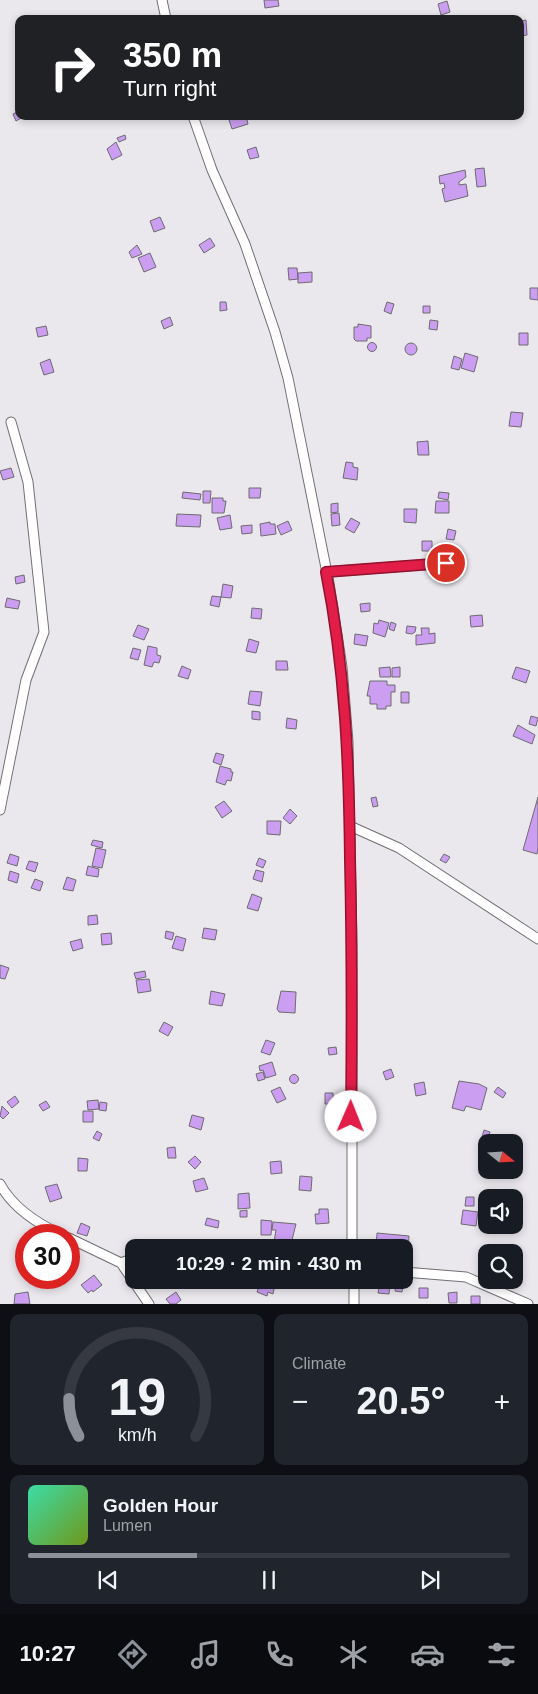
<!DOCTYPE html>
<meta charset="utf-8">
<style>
:root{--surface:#171b24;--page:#20242c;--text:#f1f3f6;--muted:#9ea1a6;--line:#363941;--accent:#8c9099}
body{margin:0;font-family:Helvetica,sans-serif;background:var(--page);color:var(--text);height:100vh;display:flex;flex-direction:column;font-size:19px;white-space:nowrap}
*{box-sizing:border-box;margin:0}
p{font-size:16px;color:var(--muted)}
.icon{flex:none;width:28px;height:28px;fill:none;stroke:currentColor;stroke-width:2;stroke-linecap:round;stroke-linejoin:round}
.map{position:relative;height:1304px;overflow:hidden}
.side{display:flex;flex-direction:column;gap:10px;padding:10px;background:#0d0f14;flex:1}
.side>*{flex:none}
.top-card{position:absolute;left:15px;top:15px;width:509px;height:105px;border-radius:10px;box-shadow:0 2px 8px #0003;background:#202124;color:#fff;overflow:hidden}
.needle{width:32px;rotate:108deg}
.fabs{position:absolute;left:478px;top:1134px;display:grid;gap:10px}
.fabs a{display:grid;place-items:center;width:45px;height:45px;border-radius:10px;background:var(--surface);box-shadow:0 2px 8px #0003;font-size:25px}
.speed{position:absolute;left:15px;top:1224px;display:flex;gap:10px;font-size:25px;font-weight:700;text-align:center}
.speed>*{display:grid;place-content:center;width:65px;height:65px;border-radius:50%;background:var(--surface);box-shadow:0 2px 8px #0003;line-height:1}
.speed .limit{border:8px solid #d22;background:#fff;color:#111}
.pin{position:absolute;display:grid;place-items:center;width:42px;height:42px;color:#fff;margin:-21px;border:2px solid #fff;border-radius:50%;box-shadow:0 1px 5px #0007}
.me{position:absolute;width:55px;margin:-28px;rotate:1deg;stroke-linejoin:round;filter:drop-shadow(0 0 4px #0008)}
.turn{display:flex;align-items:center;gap:18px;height:105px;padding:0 25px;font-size:22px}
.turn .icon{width:65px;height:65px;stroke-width:2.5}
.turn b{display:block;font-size:35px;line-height:42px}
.big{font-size:38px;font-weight:700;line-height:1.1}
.side .tile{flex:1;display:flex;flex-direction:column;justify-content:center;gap:8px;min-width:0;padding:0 18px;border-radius:10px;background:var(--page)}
.side .dial{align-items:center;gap:0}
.dial svg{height:130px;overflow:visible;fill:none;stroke:var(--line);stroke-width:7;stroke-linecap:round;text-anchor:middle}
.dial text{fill:var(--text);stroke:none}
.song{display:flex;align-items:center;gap:15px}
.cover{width:60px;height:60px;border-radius:8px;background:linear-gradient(135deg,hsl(160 70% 55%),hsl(80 70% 35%))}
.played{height:5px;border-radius:2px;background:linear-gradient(90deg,var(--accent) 35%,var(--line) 35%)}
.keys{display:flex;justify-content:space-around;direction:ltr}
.heat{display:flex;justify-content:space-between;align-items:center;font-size:28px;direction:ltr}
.side .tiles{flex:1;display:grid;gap:10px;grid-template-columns:1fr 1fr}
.tile:last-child{grid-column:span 2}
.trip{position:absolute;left:125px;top:1239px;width:288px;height:50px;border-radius:10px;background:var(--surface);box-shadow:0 2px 8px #0003;font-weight:700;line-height:50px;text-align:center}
.tabs{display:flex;height:80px;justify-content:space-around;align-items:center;background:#090b0e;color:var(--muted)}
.tabs .icon{width:35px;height:35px}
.tabs .selected{color:var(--accent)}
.tabs b{font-size:22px;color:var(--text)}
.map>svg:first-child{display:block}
.building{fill:#cb9ef1;stroke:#6e6b70}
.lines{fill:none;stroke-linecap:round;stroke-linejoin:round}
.street-casing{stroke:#726f74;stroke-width:11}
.street{stroke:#fff;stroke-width:9}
.route-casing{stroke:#92132f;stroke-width:12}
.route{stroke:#e11d48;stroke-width:9}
</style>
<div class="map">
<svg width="538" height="1304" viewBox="0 0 538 1304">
<rect width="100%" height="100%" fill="#eae7ed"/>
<path class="building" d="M 264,0 L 278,0 L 279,6 L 265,8 Z
M 447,1 L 450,12 L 441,15 L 438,4 Z
M 526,20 L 527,35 L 520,36 L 520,21 Z
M 17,112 L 21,118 L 16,121 L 13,114 Z
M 241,116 L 246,116 L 248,124 L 232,129 L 229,120 Z
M 125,135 L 126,139 L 119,142 L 117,138 Z
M 116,142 L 122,155 L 112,160 L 107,149 Z
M 256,147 L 259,157 L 250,159 L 247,150 Z
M 484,168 L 486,186 L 477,187 L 475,169 Z
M 465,170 L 466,177 L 459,182 L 459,185 L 466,184 L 468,196 L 445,202 L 442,189 L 445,188 L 444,183 L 440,184 L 439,176 Z
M 160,217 L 165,228 L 154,232 L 150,221 Z
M 210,238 L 215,246 L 204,253 L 199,245 Z
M 137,245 L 142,254 L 132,258 L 129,252 Z
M 150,253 L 156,267 L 144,272 L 138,258 Z
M 288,268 L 297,268 L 298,279 L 289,280 Z
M 312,272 L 312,282 L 298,283 L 298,273 Z
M 530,288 L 538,288 L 538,300 L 530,299 Z
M 220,302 L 226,302 L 227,310 L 220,311 Z
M 387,302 L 394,304 L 391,314 L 384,311 Z
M 423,306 L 430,306 L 430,313 L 423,313 Z
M 170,317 L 173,325 L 164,329 L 161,321 Z
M 430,320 L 438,321 L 437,330 L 429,329 Z
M 358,324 L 371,326 L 371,338 L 367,338 L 367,341 L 356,341 L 354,339 L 354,327 L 358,327 Z
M 46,326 L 48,335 L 38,337 L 36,328 Z
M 519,333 L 528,333 L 528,345 L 519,345 Z
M367.5 347a4.5 4.5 0 1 1 9 0a4.5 4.5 0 1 1-9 0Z
M405 349a6 6 0 1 1 12 0a6 6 0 1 1-12 0Z
M 465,353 L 478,357 L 474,372 L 461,368 Z
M 454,356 L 462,359 L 459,370 L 451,368 Z
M 50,359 L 54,372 L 44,375 L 40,363 Z
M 511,412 L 523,413 L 521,427 L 509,426 Z
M 428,441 L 429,455 L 418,455 L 417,442 Z
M 346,462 L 353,463 L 353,467 L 358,468 L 357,480 L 343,478 Z
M 11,468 L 14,477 L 3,480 L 0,471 Z
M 249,488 L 261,488 L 260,498 L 249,498 Z
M 203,491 L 211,491 L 210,503 L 203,503 Z
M 183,492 L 201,494 L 200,500 L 182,498 Z
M 439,492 L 449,493 L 448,500 L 438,498 Z
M 212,498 L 223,498 L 223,501 L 226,501 L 224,513 L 212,513 Z
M 436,501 L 449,501 L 449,513 L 435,513 Z
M 338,503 L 338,512 L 331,513 L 331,504 Z
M 404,509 L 417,509 L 416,523 L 404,522 Z
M 339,513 L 340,525 L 332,526 L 331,514 Z
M 177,514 L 201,515 L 200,527 L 176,526 Z
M 230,515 L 232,528 L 220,530 L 217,518 Z
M 351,518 L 360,523 L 354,533 L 345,528 Z
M 288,521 L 292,530 L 281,535 L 277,526 Z
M 270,522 L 270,524 L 275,524 L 276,534 L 261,536 L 260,524 Z
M 252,525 L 252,533 L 242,534 L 241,526 Z
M 448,529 L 456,531 L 454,540 L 446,539 Z
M 422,541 L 432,541 L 432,551 L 422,551 Z
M 24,575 L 25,582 L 16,584 L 15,577 Z
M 223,584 L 233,586 L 231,598 L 221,597 Z
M 212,596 L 221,597 L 219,607 L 210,605 Z
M 7,598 L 20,601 L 18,609 L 5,607 Z
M 370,603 L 370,611 L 361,612 L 360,604 Z
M 252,608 L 262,609 L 261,619 L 251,618 Z
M 482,615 L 483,626 L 471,627 L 470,616 Z
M 379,620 L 389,623 L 385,637 L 373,633 L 374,623 L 378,624 Z
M 391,622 L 396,624 L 394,631 L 389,629 Z
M 138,625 L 149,629 L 144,640 L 133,636 Z
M 407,626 L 416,627 L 415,632 L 412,634 L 406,633 Z
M 421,628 L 429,628 L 429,634 L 435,633 L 435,643 L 416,645 L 416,635 L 422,635 Z
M 355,634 L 368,636 L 366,646 L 354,644 Z
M 249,639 L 259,642 L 256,653 L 246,651 Z
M 148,646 L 157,648 L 157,655 L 161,656 L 159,663 L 154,662 L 152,667 L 144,665 Z
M 133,648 L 141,650 L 138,660 L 130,658 Z
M 276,661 L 287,661 L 288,670 L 276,670 Z
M 182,666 L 191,670 L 188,679 L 178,676 Z
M 390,667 L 391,677 L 380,677 L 379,668 Z
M 400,667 L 400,677 L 392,677 L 392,668 Z
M 516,667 L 530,671 L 526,683 L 512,678 Z
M 370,681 L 387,681 L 387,685 L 395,685 L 395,692 L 391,692 L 391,706 L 386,706 L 386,709 L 377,709 L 377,704 L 370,704 L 370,696 L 367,696 Z
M 250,691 L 262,692 L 260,706 L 248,704 Z
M 401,692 L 409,692 L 409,703 L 401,703 Z
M 252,711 L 260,712 L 260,720 L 252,719 Z
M 531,716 L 538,718 L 536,726 L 529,724 Z
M 287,718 L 297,720 L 296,729 L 286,728 Z
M 518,725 L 535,735 L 532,744 L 513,736 Z
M 216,753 L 224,755 L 221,765 L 213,762 Z
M 220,766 L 231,769 L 231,772 L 233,772 L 231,781 L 227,780 L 225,785 L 216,782 Z
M 376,797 L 378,806 L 373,807 L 371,798 Z
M 538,797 L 538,849 L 537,854 L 523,850 Z
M 224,801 L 232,811 L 222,818 L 215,807 Z
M 290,809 L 297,816 L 290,824 L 283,818 Z
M 267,821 L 281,821 L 280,835 L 267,834 Z
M 93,840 L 103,842 L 102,848 L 91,845 Z
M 96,848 L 106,850 L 102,868 L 92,866 Z
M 10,854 L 19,857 L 17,866 L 7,863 Z
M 444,854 L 450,857 L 446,863 L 440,860 Z
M 259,858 L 266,861 L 263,868 L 256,865 Z
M 29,861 L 38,863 L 35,872 L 26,869 Z
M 88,866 L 99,869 L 98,877 L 86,875 Z
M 256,870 L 264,872 L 262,882 L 253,879 Z
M 10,871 L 19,874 L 17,883 L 8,880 Z
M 67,877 L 76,880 L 73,891 L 63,889 Z
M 35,879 L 43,882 L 40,891 L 31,888 Z
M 252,894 L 262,898 L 258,911 L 247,908 Z
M 97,915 L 98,924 L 88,925 L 88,916 Z
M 204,928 L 217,930 L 215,940 L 202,938 Z
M 166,931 L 174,933 L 172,940 L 165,938 Z
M 111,933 L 112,944 L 102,945 L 101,934 Z
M 176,936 L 186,939 L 183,951 L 172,948 Z
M 81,939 L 83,948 L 73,951 L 70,942 Z
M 0,965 L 9,968 L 5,979 L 0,978 Z
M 145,971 L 146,977 L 136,979 L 134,973 Z
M 149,979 L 151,991 L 138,993 L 136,980 Z
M 211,991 L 225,994 L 222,1006 L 209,1004 Z
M 281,991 L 296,992 L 295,1013 L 279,1012 L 277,1009 Z
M 164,1022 L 173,1027 L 168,1036 L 159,1031 Z
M 266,1040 L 275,1043 L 270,1055 L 261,1052 Z
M 336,1047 L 337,1054 L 329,1055 L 328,1048 Z
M 272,1062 L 276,1075 L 266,1078 L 263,1070 L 260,1071 L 259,1066 Z
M 391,1069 L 394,1077 L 386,1080 L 383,1072 Z
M 263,1072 L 265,1079 L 258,1081 L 256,1074 Z
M289.5 1079a4.5 4.5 0 1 1 9 0a4.5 4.5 0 1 1-9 0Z
M 459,1081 L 479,1084 L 487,1088 L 481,1110 L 466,1106 L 464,1111 L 452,1108 Z
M 424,1082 L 426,1094 L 416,1096 L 414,1084 Z
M 280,1087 L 286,1099 L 277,1103 L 271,1091 Z
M 498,1087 L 506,1093 L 503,1098 L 494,1092 Z
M 325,1093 L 333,1093 L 333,1104 L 325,1104 Z
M 15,1096 L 19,1102 L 12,1108 L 7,1102 Z
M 98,1100 L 99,1109 L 88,1110 L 87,1101 Z
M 46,1101 L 50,1107 L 43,1111 L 39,1105 Z
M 100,1102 L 107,1103 L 106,1111 L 99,1110 Z
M 2,1106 L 9,1113 L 3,1119 L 0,1116 Z
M 83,1111 L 93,1111 L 93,1122 L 83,1122 Z
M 192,1115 L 204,1118 L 201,1130 L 189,1126 Z
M 484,1130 L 490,1132 L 488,1139 L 482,1137 Z
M 97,1131 L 102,1134 L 99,1141 L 93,1138 Z
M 175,1147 L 176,1158 L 168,1158 L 167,1148 Z
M 195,1156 L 201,1162 L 195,1169 L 188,1162 Z
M 78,1158 L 88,1159 L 87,1171 L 78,1171 Z
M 281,1161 L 282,1173 L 271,1174 L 270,1162 Z
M 300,1176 L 312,1177 L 311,1191 L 299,1190 Z
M 204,1178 L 208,1189 L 196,1192 L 193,1181 Z
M 57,1184 L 62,1198 L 50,1202 L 45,1187 Z
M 249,1193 L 250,1208 L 238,1209 L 238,1194 Z
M 466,1197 L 474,1197 L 474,1206 L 465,1206 Z
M 319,1209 L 328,1209 L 329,1223 L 316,1224 L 315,1214 L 319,1214 Z
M 247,1210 L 247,1217 L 240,1217 L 240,1211 Z
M 463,1210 L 478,1212 L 476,1226 L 461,1224 Z
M 207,1218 L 219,1221 L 218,1228 L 205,1225 Z
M 261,1220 L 272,1221 L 271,1235 L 261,1235 Z
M 273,1222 L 296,1224 L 291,1244 L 274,1242 L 276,1230 L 272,1230 Z
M 81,1223 L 90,1227 L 87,1236 L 77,1233 Z
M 377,1233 L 409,1236 L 408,1252 L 404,1252 L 404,1248 L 376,1248 Z
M 214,1240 L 234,1243 L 233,1248 L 213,1248 Z
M 94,1275 L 102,1285 L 93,1292 L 92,1290 L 88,1293 L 81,1285 Z
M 261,1280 L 276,1280 L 273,1294 L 268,1292 L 267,1296 L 257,1292 Z
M 380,1282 L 390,1283 L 389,1294 L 378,1293 Z
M 396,1283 L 403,1284 L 402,1292 L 395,1291 Z
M 419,1288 L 428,1288 L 428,1298 L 419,1298 Z
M 28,1292 L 30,1304 L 14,1304 L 15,1294 Z
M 176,1292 L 181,1300 L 176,1304 L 170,1304 L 166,1299 Z
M 457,1292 L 457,1303 L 449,1303 L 448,1293 Z
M 471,1296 L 480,1296 L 480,1304 L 471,1304 Z"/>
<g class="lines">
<g class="street-casing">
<path id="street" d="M 162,0 L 166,19
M 193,116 L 212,170 L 245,244 L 275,332 L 288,378 L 329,583 L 342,667 L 348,742 L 352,945 L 352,1248
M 326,572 L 446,563
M 0,810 L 26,680 L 44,632 L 28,482 L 11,422
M 350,826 L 399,848 L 538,939
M 0,1184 C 13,1208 38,1224 62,1235
M 69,1238 L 121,1263 L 149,1304
M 121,1263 L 134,1258
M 404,1272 L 466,1277 L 528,1304
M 354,1280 L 354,1304"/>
</g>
<use href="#street" class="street"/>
</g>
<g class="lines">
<g class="route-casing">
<path id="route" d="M 351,1117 C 352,1031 352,945 350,859 C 349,761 345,668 326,572 L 446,563"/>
</g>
<use href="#route" class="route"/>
</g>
</svg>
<div class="fabs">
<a><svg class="needle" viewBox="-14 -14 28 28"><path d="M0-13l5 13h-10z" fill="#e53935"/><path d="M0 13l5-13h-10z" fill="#9ea1a6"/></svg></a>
<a><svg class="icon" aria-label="sound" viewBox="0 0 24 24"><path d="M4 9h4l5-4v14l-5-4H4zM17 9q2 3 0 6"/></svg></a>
<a><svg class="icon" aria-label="search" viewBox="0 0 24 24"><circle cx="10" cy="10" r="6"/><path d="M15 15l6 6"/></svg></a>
</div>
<div class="speed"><div class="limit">30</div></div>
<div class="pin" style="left:446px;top:563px;background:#d93025"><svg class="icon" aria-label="arrive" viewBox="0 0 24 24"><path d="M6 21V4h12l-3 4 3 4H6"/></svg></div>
<svg class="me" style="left:351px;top:1117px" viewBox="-20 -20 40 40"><circle r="19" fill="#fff"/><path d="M0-13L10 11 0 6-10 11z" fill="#e11d48"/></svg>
<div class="trip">10:29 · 2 min · 430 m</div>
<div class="top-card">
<div class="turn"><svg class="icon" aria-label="right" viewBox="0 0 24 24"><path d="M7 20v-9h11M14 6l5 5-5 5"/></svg><div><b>350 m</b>Turn right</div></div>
</div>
</div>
<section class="side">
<div class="tiles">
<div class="tile dial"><svg viewBox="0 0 100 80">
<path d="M14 69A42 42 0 1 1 86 69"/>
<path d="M14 69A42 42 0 0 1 8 46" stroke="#8c9099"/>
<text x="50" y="56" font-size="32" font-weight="700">19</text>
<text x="50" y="72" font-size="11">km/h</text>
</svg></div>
<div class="tile"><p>Climate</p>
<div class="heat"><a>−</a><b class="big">20.5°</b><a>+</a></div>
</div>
<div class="tile">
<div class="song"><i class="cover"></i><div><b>Golden Hour</b><p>Lumen</p></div></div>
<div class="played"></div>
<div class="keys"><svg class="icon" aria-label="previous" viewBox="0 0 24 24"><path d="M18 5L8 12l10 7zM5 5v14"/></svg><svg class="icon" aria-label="pause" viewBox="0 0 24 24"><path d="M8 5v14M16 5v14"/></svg><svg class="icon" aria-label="next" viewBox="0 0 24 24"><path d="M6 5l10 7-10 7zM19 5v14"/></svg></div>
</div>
</div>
</section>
<nav class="tabs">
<b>10:27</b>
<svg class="icon selected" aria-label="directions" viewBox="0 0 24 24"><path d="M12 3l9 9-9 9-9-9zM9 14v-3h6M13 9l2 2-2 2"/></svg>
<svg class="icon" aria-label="music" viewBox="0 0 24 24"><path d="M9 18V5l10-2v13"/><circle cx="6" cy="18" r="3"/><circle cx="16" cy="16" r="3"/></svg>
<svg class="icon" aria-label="phone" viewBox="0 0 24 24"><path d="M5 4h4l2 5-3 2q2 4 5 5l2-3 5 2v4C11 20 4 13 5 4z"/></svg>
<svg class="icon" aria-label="climate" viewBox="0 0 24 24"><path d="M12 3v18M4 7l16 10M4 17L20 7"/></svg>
<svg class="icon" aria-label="car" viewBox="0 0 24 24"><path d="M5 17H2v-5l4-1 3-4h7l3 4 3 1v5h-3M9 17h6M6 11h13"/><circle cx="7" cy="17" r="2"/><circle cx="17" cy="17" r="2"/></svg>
<svg class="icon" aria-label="filters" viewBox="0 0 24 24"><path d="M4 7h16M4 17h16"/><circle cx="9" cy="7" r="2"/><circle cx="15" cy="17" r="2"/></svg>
</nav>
